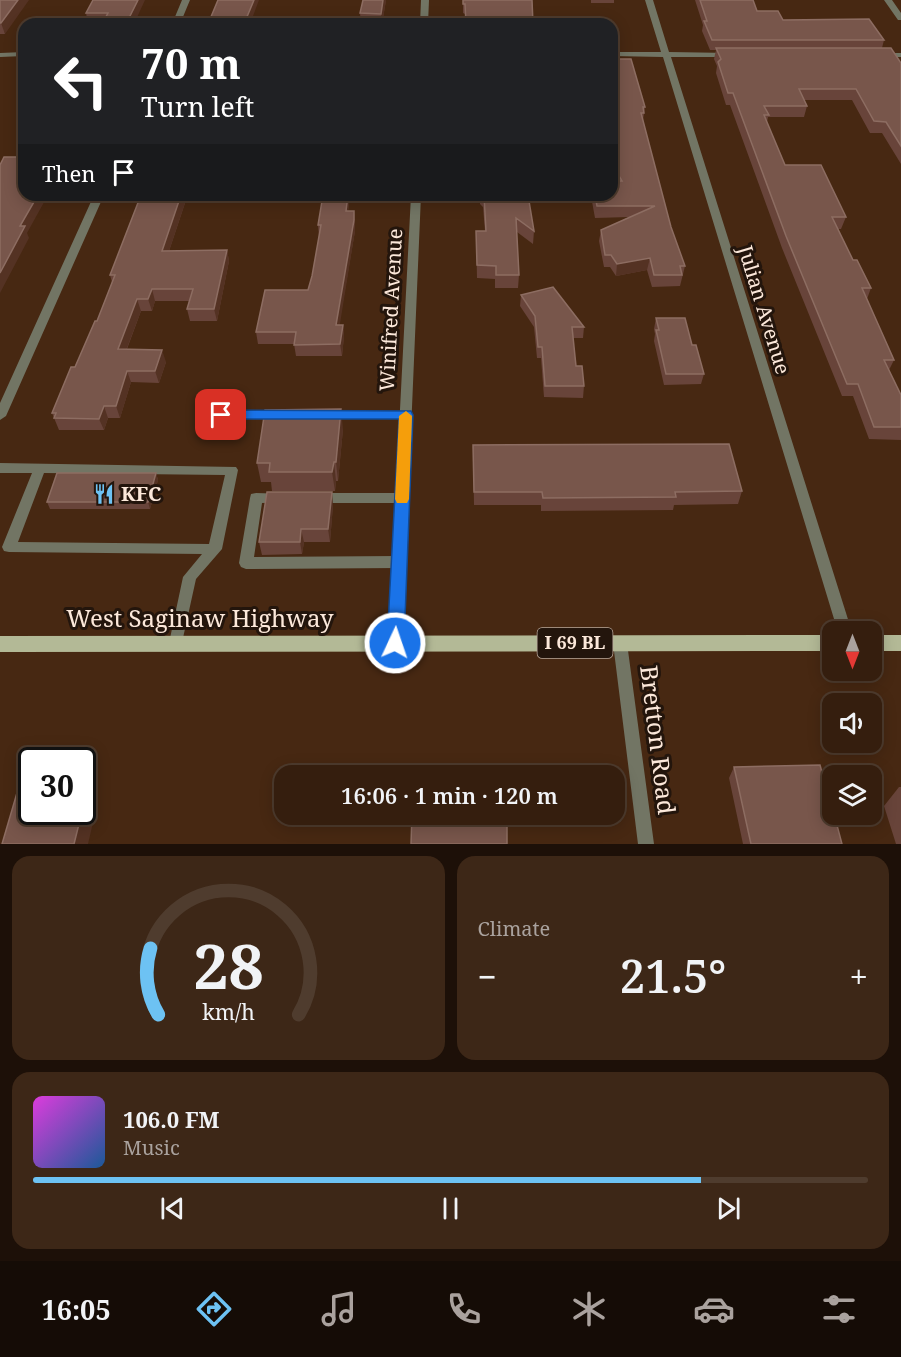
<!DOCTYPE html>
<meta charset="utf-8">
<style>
:root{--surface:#351e0e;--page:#3d2717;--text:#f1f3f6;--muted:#aaa29e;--line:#4f3c2e;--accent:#6dc2f3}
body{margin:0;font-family:"Noto Serif",serif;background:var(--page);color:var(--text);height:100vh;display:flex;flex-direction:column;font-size:22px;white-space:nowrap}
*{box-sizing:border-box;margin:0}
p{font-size:20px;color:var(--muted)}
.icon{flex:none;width:33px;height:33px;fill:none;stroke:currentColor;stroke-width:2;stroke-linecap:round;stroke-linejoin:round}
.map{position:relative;height:844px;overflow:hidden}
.drawer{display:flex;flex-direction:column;gap:12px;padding:12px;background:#1d1008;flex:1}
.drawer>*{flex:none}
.hud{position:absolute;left:18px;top:18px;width:600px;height:183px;border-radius:18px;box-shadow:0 3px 15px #0003,0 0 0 2px var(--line);background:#202124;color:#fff;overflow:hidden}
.needle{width:39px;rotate:180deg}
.tools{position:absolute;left:822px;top:621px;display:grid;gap:12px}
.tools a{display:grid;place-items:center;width:60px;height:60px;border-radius:12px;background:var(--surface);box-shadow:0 3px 15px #0003,0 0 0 2px var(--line);font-size:30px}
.speed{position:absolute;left:18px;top:747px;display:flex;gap:12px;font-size:30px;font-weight:700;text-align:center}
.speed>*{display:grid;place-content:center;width:78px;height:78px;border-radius:50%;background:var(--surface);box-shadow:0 3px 15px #0003,0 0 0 2px var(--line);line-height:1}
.speed .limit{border:3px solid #111;border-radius:9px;background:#fff;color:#111}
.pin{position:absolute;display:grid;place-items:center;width:51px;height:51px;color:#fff;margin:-26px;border-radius:12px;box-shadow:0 3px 9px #0006}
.me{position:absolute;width:66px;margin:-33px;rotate:3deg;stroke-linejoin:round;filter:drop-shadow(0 0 4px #0008)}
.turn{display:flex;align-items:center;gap:21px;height:126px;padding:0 24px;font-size:27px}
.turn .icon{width:78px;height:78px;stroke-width:2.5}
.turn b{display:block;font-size:42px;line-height:51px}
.then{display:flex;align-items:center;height:57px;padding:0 24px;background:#0003;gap:12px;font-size:22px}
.big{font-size:45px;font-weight:600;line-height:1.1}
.drawer .card{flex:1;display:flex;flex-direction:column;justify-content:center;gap:9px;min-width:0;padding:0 21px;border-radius:18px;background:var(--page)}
.drawer .dial{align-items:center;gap:0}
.dial svg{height:156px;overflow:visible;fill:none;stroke:var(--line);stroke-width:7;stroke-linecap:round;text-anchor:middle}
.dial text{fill:var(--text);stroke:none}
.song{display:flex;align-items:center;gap:18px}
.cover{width:72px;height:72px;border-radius:9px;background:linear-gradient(135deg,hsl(300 70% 55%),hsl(210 70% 35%))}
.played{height:6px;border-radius:3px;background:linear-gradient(90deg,var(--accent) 80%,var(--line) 80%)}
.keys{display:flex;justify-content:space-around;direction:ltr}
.heat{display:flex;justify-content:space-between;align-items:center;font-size:33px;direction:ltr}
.drawer .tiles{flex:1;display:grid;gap:12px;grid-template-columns:1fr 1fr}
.card:last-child{grid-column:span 2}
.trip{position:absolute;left:274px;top:765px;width:351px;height:60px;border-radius:18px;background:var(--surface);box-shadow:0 3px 15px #0003,0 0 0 2px var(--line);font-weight:600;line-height:60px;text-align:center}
.tab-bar{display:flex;height:96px;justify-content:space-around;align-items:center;background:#150c06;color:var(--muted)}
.tab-bar .icon{width:42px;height:42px}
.tab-bar .selected{color:var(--accent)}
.tab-bar b{font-size:27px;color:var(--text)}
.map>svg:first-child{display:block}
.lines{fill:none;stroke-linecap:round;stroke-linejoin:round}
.lane{fill:#727564;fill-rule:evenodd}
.street{fill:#727564;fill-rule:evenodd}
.primary{fill:#b3b996;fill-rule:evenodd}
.wall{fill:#68443a}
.shaded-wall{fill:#543223}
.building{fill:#78564b;stroke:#8d6d62;stroke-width:1.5}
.route{fill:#1a73e8;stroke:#114b97;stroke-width:1.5}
.slow{fill:#f59e0b}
.labels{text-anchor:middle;stroke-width:6;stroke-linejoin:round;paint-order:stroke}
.shield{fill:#23150c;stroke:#bba99c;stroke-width:1.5}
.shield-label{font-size:18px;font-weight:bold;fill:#fce8da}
.street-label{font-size:20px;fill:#fce8da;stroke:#23150c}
.poi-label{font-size:20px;font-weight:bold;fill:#fce8da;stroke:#23150c;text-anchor:start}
.near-street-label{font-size:24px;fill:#fce8da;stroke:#23150c}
</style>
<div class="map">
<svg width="901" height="844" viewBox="0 0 901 844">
<rect width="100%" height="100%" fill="#472812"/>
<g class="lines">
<path class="lane" d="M 221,411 L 279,411 L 285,415 L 279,419 L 221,419 L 215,415 Z
M 326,411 L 406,411 L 412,415 L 406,419 L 326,419 L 320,415 Z
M 0,463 L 236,467 L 238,470 L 222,549 L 196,579 L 181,647 L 176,649 L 171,647 L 169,643 L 183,577 L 202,554 L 9,552 L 4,551 L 2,547 L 32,473 L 0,473 ZM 44,473 L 225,475 L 209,544 L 18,542 Z
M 256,493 L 287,494 L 288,498 L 287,502 L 262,503 L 254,557 L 399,556 L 404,558 L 406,562 L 404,566 L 399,568 L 246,569 L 241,567 L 239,563 L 250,498 L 251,494 Z
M 318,493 L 402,493 L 407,494 L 408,498 L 407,502 L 402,503 L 318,503 L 313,502 L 312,498 L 313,494 Z"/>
<path class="street" d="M 182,0 L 190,0 L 180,24 L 172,24 Z
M 421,0 L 429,0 L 428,24 L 420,24 Z
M 645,0 L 653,0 L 669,52 L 731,53 L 735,55 L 731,57 L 671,57 L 852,632 L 838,632 L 663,57 L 612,56 L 612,52 L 661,52 Z
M 884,0 L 892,0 L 901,13 L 901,20 L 898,20 Z
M 24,52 L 24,56 L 0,57 L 0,53 Z
M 877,53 L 901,53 L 901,57 L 877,57 Z
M 94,195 L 104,195 L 6,416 L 0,420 L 0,403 Z
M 411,195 L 421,195 L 402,643 L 400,647 L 395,649 L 390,647 L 388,643 Z
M 620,637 L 625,639 L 627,643 L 654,844 L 638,844 L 613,643 L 615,639 Z"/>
<path class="primary" d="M 832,635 L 832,651 L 0,652 L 0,636 Z
M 872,635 L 901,635 L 901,651 L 872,651 Z"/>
</g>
<path class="wall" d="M 0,0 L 5,34 L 0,34 Z
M 93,0 L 134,24 L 88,23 L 86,13 Z
M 363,0 L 386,0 L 382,24 L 361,24 L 360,13 Z
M 463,0 L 532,0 L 465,14 L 463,13 Z
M 591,0 L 614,0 L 614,3 L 591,3 Z
M 695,0 L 753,0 L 757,11 L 783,20 L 884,40 L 882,48 L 901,63 L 901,164 L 882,133 L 870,133 L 852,100 L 804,100 L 807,106 L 804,117 L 768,117 L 767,122 L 785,165 L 846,217 L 841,229 L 838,229 L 853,260 L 871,288 L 867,299 L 894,360 L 889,370 L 901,395 L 901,440 L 869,439 L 853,396 L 842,396 L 782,248 L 730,105 L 726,105 L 716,73 L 717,66 L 714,59 L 716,50 L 710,50 L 702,31 L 703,25 Z
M 612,59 L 645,107 L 643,120 L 671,227 L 685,266 L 680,286 L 652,287 L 647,270 L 616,276 L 610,267 L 604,267 L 599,241 L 601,230 L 629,217 L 595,218 L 591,196 L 612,195 L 613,181 L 612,178 Z
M 350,195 L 348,211 L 355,222 L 355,231 L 339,325 L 343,325 L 344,336 L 342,356 L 296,356 L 294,344 L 258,344 L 256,332 L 308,290 L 312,276 L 319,236 L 318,225 Z
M 471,195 L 528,195 L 534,231 L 533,244 L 517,232 L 519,275 L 518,288 L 495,288 L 495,279 L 477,278 L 476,231 L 485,231 L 483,207 L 480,204 L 480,195 Z
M 183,198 L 185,203 L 169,251 L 227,250 L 229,261 L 217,321 L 190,321 L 187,309 L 189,301 L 155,301 L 152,311 L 141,311 L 127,349 L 166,362 L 159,383 L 131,382 L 120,418 L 108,418 L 104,430 L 59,430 L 52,413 L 97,321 L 112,282 L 110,275 Z
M 521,295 L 584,327 L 583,338 L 573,338 L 576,366 L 584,386 L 583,398 L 544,397 L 541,358 L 537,358 L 534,327 L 520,306 Z
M 656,318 L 692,345 L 704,374 L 701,384 L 664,385 L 654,341 L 655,334 L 654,329 Z
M 343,429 L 338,481 L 336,481 L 335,491 L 272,491 L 271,482 L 261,482 L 257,463 Z
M 473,445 L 742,491 L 738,504 L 674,505 L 673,510 L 541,511 L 541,505 L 474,505 Z
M 156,473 L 158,480 L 150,509 L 50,509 L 47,502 Z
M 333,505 L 330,542 L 304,542 L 302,554 L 262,555 L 259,542 Z
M 734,767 L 842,844 L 743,844 L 729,778 Z
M 899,787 L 901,787 L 901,844 L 896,844 L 884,806 Z"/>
<path class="shaded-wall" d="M 18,0 L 29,0 L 5,34 L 1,23 Z
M 138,0 L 145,0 L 134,24 L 126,24 Z
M 254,0 L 259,0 L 250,24 L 244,24 Z
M 383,0 L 386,0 L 382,24 L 381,14 Z
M 38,195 L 48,195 L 27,233 L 29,238 L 0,293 L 0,273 L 20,226 Z
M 179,195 L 184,195 L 183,198 L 185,203 L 165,263 L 162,251 Z
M 348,195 L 350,195 L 347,222 L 346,211 Z
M 354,211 L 355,231 L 338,336 L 336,325 Z
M 227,250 L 229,261 L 217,321 L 214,309 Z
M 650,258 L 647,270 L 616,276 L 617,264 Z
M 152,289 L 155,301 L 152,311 L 148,299 Z
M 137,299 L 141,311 L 122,361 L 118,349 Z
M 343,325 L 344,336 L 342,356 L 340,344 Z
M 162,350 L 166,362 L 159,383 L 155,371 Z
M 127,371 L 131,382 L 120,418 L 116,406 Z
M 104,406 L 108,418 L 104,430 L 99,419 Z
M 341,409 L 343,429 L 338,481 L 336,462 Z
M 334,462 L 336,481 L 335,491 L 332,472 Z
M 156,473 L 158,480 L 150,509 L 148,502 Z
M 332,492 L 333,505 L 330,542 L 328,529 Z
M 301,529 L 304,542 L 302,554 L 300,542 Z
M 89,785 L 98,801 L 88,844 L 74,844 Z"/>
<path class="building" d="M 0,0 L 18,0 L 1,23 L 0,23 Z
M 93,0 L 138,0 L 126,24 L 102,24 L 108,13 L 86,13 Z
M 218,0 L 254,0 L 244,24 L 208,24 Z
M 363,0 L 383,0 L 381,14 L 360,13 Z
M 463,0 L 532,0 L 533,24 L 466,24 L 465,4 L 463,4 Z
M 700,0 L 753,0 L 757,11 L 778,11 L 783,20 L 869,19 L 884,40 L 712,40 L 704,21 L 707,21 Z
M 716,48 L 891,48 L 901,63 L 901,146 L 886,122 L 874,121 L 856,89 L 799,89 L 807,106 L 764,106 L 769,115 L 764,115 L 785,165 L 821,165 L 846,217 L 832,217 L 853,260 L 857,260 L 871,288 L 862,288 L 894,360 L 884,360 L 901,395 L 901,427 L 874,427 L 858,384 L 847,384 L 786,236 L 733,93 L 728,93 L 718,62 L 721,59 Z
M 612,59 L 631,59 L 645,107 L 643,107 L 644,113 L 641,113 L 671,227 L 685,266 L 680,266 L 682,275 L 654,275 L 650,258 L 617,264 L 611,255 L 605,255 L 601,230 L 655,206 L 597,206 L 595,195 L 612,195 L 612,181 L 622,181 L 612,164 L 612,143 L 613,142 L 612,137 Z
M 24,148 L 24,195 L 38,195 L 20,226 L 25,226 L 0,273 L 0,165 L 4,157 L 19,157 Z
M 141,195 L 181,195 L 162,251 L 227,250 L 214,309 L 187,309 L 193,289 L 152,289 L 148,299 L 137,299 L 118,349 L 162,350 L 155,371 L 127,371 L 116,406 L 104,406 L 99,419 L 54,418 L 56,413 L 52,413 L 71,367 L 75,367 L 95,321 L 97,321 L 115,275 L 110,275 Z
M 323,195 L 348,195 L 346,211 L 354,211 L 354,220 L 336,325 L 343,325 L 340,344 L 294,345 L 296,332 L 256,332 L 265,290 L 308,290 L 312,276 L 321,225 L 318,225 Z
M 484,195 L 528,195 L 534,231 L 516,218 L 519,275 L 496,275 L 496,266 L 477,265 L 476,231 L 486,231 Z
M 553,287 L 584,327 L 572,327 L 576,366 L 582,366 L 584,386 L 545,386 L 542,347 L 538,347 L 535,316 L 521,295 Z
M 656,318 L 685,318 L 692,345 L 696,345 L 704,374 L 666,374 L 656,330 L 659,330 Z
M 341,409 L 336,462 L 334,462 L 332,472 L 269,472 L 270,463 L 257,463 L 265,410 Z
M 729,444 L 742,491 L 675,492 L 676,497 L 543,498 L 542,492 L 474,492 L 473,445 Z
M 57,473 L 156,473 L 148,502 L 47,502 Z
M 267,492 L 332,492 L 328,529 L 301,529 L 300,542 L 259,542 Z
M 820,765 L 832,809 L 832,814 L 834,814 L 842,844 L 751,844 L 734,767 Z
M 82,785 L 89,785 L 82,810 Z
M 19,786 L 32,786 L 32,812 L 82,812 L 74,844 L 2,844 Z
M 412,814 L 507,814 L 507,844 L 411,844 Z"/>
<path class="route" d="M 221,410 L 411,411 L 413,415 L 404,643 L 401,648 L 395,650 L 390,648 L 387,643 L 399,419 L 221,419 L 214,415 Z"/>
<path class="slow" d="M 406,411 L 412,416 L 409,499 L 407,503 L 397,503 L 395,499 L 399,416 Z"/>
<defs>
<g id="restaurant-bare" transform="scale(1.62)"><path d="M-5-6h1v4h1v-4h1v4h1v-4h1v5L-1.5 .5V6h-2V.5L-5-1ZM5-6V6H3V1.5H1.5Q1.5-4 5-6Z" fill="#6dc2f3" stroke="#23150c" stroke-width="2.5" paint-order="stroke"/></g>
</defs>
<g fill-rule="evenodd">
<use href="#restaurant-bare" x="104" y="494"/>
</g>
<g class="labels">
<rect class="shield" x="537.5" y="628" width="75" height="30" rx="4.5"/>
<g class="shield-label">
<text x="575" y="649">I 69 BL</text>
</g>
<g class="street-label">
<text transform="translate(391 310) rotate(-87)" y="7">Winifred Avenue</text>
<text transform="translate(764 310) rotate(73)" y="7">Julian Avenue</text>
</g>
<g class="poi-label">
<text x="121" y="501">KFC</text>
</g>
<g class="near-street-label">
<text x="200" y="627">West Saginaw Highway</text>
<text transform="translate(657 740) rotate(83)" y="8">Bretton Road</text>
</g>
</g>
</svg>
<div class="tools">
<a><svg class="needle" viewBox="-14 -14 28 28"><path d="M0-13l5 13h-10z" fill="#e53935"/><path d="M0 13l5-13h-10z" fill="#aaa29e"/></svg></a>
<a><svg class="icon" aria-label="sound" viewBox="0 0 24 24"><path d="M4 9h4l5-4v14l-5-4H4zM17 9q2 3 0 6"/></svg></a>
<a><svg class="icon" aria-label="layers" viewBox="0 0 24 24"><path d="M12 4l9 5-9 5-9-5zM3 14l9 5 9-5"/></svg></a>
</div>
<div class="speed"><div class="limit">30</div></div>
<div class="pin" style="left:221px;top:415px;background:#d93025"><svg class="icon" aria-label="arrive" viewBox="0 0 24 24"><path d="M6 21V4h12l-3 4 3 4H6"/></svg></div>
<svg class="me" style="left:395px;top:643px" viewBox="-20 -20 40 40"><circle r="17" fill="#1a73e8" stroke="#fff" stroke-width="3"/><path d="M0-11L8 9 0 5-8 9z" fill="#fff"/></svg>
<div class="trip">16:06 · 1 min · 120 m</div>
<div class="hud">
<div class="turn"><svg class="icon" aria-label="left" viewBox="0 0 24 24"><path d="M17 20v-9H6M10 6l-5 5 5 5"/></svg><div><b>70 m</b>Turn left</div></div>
<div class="then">Then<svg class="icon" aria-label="arrive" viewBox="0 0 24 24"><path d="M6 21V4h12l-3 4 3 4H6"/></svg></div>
</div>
</div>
<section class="drawer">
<div class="tiles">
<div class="card dial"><svg viewBox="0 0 100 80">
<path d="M14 69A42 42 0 1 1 86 69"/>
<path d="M14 69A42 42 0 0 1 10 35" stroke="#6dc2f3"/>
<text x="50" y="56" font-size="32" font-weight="700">28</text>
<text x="50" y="72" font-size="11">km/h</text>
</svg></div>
<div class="card"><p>Climate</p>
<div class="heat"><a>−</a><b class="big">21.5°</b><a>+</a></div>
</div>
<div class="card">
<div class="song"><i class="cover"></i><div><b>106.0 FM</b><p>Music</p></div></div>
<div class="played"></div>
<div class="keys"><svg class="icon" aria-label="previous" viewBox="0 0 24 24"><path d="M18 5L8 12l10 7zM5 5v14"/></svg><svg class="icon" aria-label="pause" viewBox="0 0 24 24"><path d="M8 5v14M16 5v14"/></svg><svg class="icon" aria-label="next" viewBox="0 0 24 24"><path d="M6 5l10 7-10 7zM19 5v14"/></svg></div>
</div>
</div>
</section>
<nav class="tab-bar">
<b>16:05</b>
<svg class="icon selected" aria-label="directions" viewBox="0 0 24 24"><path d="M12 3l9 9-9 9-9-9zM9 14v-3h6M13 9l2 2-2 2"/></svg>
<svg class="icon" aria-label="music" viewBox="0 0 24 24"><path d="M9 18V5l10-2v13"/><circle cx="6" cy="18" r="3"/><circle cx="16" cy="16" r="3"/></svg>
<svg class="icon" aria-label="phone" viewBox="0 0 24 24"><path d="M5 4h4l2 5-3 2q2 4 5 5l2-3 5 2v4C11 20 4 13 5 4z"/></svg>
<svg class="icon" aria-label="climate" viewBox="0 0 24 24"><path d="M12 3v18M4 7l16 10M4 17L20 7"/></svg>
<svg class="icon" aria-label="car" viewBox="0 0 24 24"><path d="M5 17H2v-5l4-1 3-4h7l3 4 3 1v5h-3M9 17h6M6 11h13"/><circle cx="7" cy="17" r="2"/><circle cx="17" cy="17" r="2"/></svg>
<svg class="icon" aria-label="filters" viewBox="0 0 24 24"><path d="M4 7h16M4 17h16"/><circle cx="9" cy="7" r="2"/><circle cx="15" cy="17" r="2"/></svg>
</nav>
